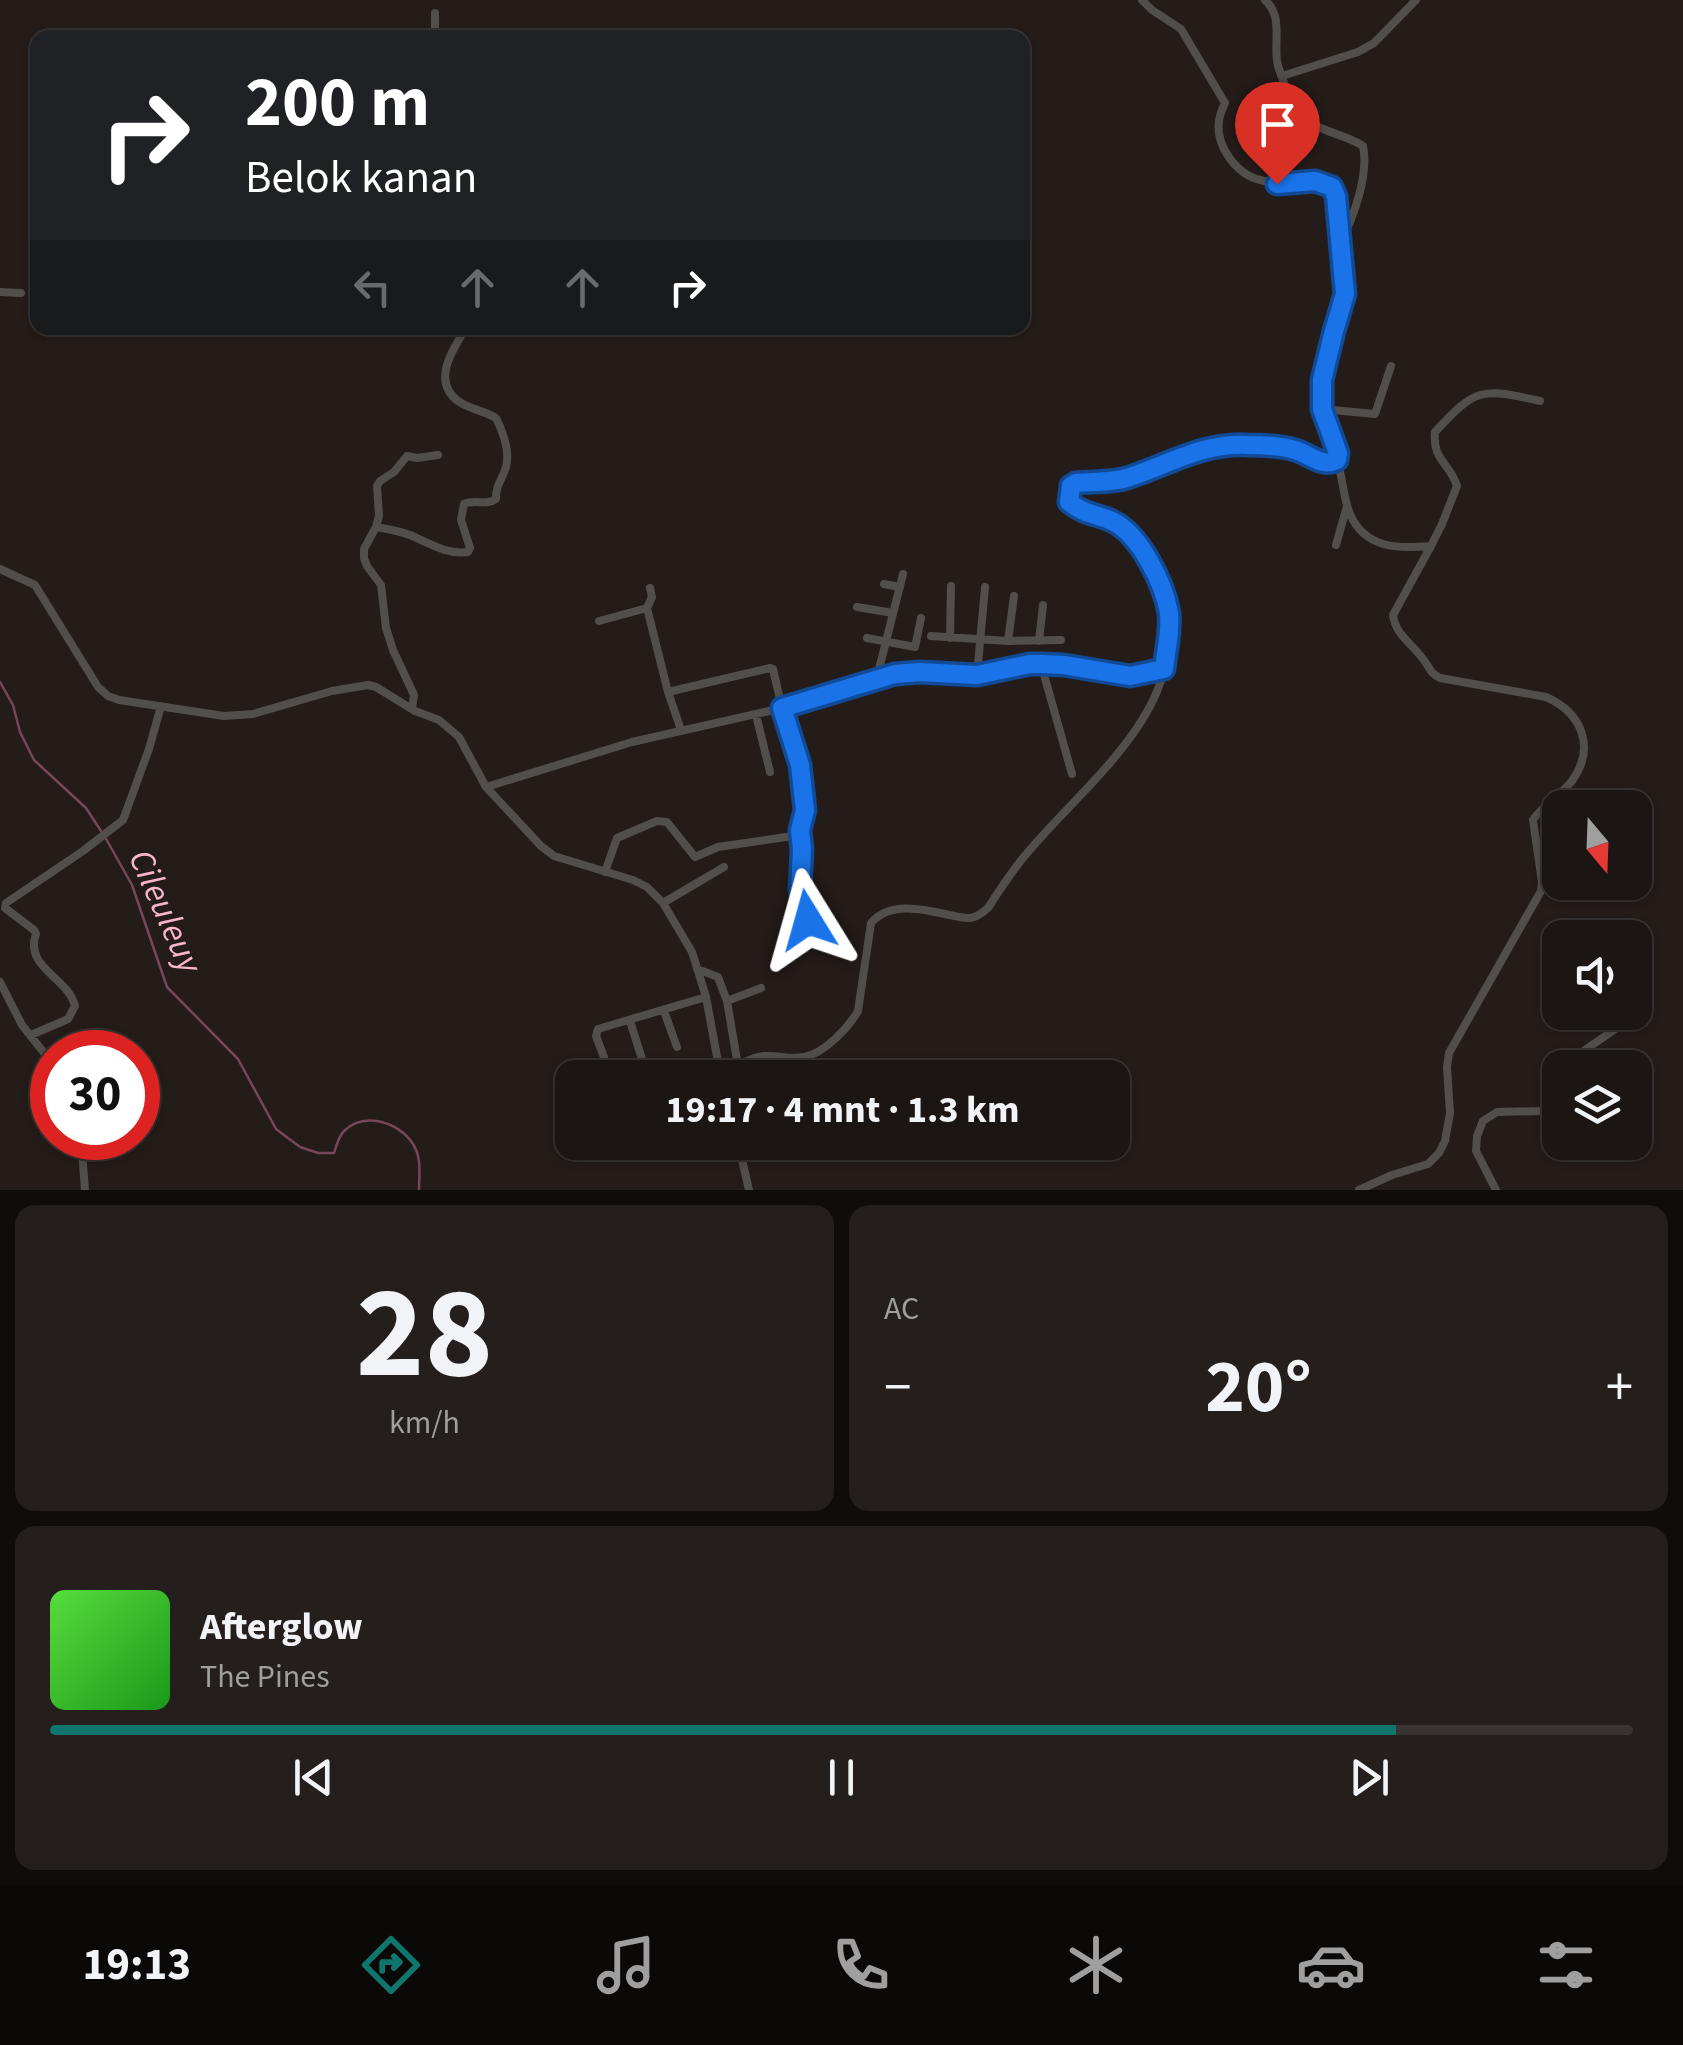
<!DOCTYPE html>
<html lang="id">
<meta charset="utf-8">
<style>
:root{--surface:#1b1513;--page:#241e1c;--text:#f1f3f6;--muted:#a09fa0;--line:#393433;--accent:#0f766e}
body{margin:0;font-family:"Source Sans 3",sans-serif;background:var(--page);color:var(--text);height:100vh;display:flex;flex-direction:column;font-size:38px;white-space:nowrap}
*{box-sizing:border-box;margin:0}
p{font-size:32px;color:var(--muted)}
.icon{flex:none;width:55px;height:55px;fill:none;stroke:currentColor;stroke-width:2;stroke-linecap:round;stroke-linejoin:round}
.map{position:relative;height:1190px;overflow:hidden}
.details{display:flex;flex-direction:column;gap:15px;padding:15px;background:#0f0c0a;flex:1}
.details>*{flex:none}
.top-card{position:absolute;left:30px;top:30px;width:1000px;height:305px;border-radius:20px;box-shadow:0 2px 8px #0004,0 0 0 2px var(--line);background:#202124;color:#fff;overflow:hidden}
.needle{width:65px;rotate:161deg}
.tools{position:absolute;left:1542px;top:790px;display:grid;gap:20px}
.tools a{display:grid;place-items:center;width:110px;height:110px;border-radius:20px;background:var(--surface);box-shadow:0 2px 8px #0004,0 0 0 2px var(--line);font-size:50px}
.speed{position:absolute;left:30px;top:1030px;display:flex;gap:20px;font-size:50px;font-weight:700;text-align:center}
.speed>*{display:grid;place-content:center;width:130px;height:130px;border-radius:50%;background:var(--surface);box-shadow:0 2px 8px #0004,0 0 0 2px var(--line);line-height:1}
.speed .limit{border:15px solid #d22;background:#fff;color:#111}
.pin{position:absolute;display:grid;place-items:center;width:85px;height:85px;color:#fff;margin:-102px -42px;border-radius:50% 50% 50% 0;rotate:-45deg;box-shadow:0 0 10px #0007}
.pin .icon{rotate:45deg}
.me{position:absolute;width:110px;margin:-55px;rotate:352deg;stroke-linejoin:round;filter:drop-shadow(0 0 8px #0008)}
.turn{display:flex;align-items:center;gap:35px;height:210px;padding:0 50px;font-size:45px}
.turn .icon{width:130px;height:130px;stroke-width:2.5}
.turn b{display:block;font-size:70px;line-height:85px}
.lanes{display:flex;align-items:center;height:95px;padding:0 50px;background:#0003;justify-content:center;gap:50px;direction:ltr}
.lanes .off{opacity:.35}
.big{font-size:75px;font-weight:700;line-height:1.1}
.details .widget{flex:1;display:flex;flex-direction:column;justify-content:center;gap:15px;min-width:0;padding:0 35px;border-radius:20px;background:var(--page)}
.details .dial{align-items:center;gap:0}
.dial b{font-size:130px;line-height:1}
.song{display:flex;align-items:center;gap:30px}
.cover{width:120px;height:120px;border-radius:15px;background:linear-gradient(135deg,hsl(110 70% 55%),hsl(120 70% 35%))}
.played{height:10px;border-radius:5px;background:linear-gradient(90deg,var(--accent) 85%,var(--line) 85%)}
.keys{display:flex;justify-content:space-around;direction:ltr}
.heat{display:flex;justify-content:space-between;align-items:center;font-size:55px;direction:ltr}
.details .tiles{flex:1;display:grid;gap:15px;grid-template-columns:1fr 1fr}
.widget:last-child{grid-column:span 2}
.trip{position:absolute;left:555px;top:1060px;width:575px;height:100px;border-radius:20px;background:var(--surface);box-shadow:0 2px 8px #0004,0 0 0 2px var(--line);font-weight:700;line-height:100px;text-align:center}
.dock{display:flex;height:160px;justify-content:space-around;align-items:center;background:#0b0808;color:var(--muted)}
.dock .icon{width:70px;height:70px}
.dock .current{color:var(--accent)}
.dock b{font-size:45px;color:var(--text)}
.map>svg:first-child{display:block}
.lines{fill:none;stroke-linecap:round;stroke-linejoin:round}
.stream{stroke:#794558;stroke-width:2.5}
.minor{stroke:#524e4b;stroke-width:8}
.route-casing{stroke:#114b97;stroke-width:25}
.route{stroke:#1a73e8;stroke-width:18}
.labels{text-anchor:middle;stroke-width:10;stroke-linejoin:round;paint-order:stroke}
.water-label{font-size:35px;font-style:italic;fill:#fbb6ce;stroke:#241c19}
</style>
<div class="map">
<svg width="1683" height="1190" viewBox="0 0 1683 1190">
<rect width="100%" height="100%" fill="#241c19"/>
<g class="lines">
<path class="stream" d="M 0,682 L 13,705 L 20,732 L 34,760 L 86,808 L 101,831
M 105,837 L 132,885 L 167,987 L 238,1059 L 276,1129 L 300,1147 L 318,1153 L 334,1153 C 336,1146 339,1136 344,1131 C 364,1111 399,1122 413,1144 C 422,1158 419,1174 419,1190"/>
<path class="minor" d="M 1265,0 C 1283,16 1274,40 1277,61 C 1280,77 1291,99 1300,112 C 1314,132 1344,133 1363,146 C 1369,174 1354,218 1340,242
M 435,13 L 435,38
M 545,38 L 556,33 L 565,38
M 1282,76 L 1358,52 L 1374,43 L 1416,0
M 0,292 L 21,293
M 1322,409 L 1375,414 L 1391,366
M 1337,460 C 1343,478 1343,497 1350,514 C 1365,549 1399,549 1431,546 L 1393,615 C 1396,636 1411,642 1423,659 C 1430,668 1430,673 1440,678 L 1546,697 C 1582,713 1596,747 1572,781 C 1561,795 1544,804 1533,820 L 1542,882 L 1541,891 L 1449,1053 L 1447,1067 L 1450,1113 L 1445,1141 L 1439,1153 L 1428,1164 L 1392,1175 L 1359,1190
M 376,527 C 388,529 399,531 410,535 C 429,543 446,555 468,552 L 470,548 L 461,520 L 464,504 C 475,499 486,506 496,499 C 496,483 502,481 506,467 C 510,452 503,432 496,418 C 485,411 469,409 458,401 C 431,381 453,349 466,328
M 1336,545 L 1347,506
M 1431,546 L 1442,524 L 1457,486 C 1450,463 1432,460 1435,432 C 1476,387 1482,388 1540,401
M 0,569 L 35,585 L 98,687 L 108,696 L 119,700 L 224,716 L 253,714 L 332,691 L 368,685 L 376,687 L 415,711 L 439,720 L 459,737 L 486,787 L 541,846 L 554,856 L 633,880 L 647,887 L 663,903 L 692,952 L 699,974 L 706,997 L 721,1078
M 884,584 L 900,587
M 650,588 L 652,597 L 647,608 L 668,692 L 681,730
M 857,607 L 893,613
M 599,621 L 647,608
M 931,636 L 1008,641 L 1061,640
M 867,638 L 915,647 L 921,618
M 950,638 L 951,586
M 1008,641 L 1014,596
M 1039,641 L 1043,605
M 1041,664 L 1072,774
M 977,675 L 985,587
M 876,681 L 903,574
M 668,692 L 770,668 L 773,669 L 782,708 L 801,765 L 805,810 L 800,830 L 802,850 L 800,889 L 807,920
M 412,708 L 414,695 L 393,650 L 386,628 L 381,585 L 367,566 L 364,558 L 364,549 L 376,527 L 379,516 L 377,486 L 380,481 L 394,472 L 407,456 L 417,458 L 438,455
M 756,715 L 770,772
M 486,787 L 632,742 L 782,708 L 895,674 L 919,671 L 977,675 L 1030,664 L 1064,665 L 1130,676 L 1164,669
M 605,872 L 617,838 L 657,821 L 667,822 L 695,857 L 718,847 L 800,835
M 663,903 L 724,867
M 697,969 L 718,977 L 727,1001
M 0,982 L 22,1025 L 52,1063
M 664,1011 L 677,1047
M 630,1021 L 648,1078
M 31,1035 L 68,1019 L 75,1006 C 68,977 24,968 36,934 L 34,930 L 5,908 L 6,903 L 83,851 L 123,820 L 149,749 L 161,706
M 604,1057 L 596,1036 L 598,1029 L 706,997
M 738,1066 L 727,1001 L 761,988
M 1569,1068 L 1585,1050 L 1634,1016
M 722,1078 C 734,1069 749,1057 764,1056 C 777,1055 791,1060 804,1057 C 825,1053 848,1028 858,1011 L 871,923 C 890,901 923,909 949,915 C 957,916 966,920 974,917 C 980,915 983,912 988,908 C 999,891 1010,874 1023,858 C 1087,779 1202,703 1159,587 C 1154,572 1150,557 1140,545 C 1133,536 1121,525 1111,520 C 1096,514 1082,514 1069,503 L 1071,486 C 1089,478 1112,484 1131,477 C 1171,462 1205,443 1249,445 C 1263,445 1281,446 1295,450 C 1310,454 1322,468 1337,460 L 1338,453 L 1322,409 L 1323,380 L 1334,331 L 1345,294 L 1335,191 C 1305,164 1256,208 1224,149 C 1216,132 1217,119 1225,103 L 1181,29 L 1152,10 L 1142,0
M 81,1138 L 85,1190
M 738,1142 L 749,1190
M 1496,1190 L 1476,1151 L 1477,1136 L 1483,1121 L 1497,1112 L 1542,1111 L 1560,1105"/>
</g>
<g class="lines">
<g class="route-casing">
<path id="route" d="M 808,920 L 800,890 L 802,850 L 800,830 L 805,810 L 800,765 L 782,708 L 895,674 L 919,672 L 977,675 L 1030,664 L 1042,664 L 1064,665 L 1130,676 L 1164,669 C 1166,651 1171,631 1169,613 C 1164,584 1140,534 1112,521 C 1097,514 1083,514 1069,502 L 1071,486 L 1076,483 C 1094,481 1114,483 1130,477 C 1172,463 1202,443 1248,445 C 1263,445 1281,446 1295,450 C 1310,454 1321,468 1337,460 L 1338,453 L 1322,409 L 1322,380 L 1334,331 L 1345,294 L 1336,196 L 1332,187 L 1315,181 L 1277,184"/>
</g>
<use href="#route" class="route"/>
</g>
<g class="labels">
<g class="water-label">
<text transform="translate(166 911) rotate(66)" y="12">Cileuleuy</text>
</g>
</g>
</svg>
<div class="tools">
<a><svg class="needle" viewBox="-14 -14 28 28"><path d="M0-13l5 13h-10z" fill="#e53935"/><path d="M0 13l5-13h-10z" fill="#a09fa0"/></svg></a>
<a><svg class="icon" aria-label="sound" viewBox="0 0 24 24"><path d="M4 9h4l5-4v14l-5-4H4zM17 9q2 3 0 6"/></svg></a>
<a><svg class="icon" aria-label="layers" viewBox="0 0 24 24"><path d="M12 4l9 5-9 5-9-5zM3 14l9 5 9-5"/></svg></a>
</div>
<div class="speed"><div class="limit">30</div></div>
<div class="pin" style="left:1277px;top:184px;background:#d93025"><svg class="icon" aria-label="arrive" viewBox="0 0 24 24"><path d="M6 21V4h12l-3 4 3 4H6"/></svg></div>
<svg class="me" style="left:808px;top:920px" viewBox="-20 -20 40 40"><path d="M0-17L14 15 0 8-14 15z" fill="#1a73e8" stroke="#fff" stroke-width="4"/></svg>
<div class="trip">19:17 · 4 mnt · 1.3 km</div>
<div class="top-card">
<div class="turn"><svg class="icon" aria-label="right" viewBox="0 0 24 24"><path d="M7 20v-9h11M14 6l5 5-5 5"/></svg><div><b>200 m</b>Belok kanan</div></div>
<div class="lanes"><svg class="icon off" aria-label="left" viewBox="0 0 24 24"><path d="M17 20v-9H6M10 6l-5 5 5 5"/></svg><svg class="icon off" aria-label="ahead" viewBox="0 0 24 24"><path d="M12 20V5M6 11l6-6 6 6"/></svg><svg class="icon off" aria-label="ahead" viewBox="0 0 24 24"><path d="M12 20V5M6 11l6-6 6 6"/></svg><svg class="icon" aria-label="right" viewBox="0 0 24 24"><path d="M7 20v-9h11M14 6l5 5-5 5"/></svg></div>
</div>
</div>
<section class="details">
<div class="tiles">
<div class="widget dial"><b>28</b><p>km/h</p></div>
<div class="widget"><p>AC</p>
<div class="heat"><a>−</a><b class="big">20°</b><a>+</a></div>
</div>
<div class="widget">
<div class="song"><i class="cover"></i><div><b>Afterglow</b><p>The Pines</p></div></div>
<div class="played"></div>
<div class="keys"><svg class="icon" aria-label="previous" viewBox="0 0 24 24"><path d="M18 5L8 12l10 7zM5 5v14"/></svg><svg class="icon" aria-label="pause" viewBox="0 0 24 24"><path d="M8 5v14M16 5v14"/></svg><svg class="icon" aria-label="next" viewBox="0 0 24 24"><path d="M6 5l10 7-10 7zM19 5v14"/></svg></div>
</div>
</div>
</section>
<nav class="dock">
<b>19:13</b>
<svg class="icon current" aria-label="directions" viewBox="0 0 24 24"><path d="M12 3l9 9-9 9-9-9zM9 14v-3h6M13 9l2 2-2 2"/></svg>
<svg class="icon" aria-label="music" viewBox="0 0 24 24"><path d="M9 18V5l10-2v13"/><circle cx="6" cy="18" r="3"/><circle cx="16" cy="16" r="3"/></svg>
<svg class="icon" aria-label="phone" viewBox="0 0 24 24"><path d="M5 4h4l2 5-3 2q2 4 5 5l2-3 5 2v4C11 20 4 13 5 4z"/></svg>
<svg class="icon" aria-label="climate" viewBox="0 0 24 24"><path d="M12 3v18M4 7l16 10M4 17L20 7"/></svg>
<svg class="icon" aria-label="car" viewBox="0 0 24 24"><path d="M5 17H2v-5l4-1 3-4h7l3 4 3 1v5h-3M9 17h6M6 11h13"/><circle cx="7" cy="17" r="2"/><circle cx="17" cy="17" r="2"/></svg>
<svg class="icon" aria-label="filters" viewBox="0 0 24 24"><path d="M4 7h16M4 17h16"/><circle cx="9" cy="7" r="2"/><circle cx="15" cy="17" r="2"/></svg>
</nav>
